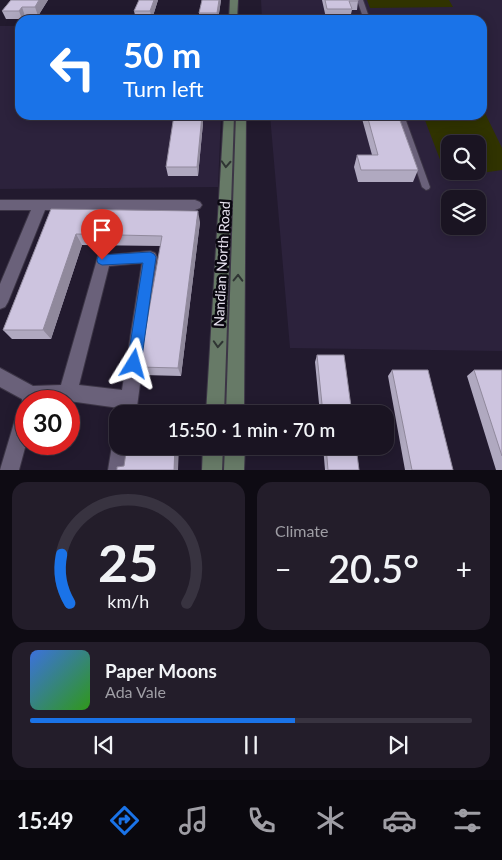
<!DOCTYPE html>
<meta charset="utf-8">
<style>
:root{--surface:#1a1422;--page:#231d2a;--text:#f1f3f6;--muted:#9f9ea5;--line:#383340;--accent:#1a73e8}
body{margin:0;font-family:Lato,sans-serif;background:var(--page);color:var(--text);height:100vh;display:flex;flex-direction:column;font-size:19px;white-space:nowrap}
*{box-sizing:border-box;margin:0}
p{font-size:16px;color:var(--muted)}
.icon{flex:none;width:28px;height:28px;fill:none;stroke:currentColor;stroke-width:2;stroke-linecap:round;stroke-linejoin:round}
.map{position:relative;height:470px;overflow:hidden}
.side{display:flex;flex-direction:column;gap:12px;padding:12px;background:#0e0b13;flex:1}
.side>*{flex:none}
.banner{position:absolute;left:15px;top:15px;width:472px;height:105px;border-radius:15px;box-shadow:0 2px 12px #0003,0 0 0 1px var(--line);background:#1a73e8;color:#fff;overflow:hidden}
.controls{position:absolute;left:441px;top:135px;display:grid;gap:10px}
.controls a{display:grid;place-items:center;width:45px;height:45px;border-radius:10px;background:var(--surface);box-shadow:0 2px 12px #0003,0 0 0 1px var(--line);font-size:25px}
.speed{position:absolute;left:15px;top:390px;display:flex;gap:10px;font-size:25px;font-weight:700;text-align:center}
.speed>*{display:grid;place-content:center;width:65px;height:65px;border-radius:50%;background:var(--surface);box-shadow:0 2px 12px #0003,0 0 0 1px var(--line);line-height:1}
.speed .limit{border:8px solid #d22;background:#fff;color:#111}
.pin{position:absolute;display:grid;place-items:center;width:42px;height:42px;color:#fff;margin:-51px -21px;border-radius:50% 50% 50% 0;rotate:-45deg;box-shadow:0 0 5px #0007}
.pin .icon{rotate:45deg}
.me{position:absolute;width:55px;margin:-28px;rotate:8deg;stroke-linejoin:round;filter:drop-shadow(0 0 4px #0008)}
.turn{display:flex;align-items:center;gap:18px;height:105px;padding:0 25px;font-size:22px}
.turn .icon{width:65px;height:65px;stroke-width:2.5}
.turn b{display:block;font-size:35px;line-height:42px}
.big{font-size:38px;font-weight:600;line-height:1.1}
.side .card{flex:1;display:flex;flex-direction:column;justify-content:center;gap:8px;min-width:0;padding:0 18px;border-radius:15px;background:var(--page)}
.side .dial{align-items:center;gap:0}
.dial svg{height:130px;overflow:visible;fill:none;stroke:var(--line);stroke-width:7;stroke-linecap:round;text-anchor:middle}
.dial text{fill:var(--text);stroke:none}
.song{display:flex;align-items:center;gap:15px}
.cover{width:60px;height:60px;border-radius:8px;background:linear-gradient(135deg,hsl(220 70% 55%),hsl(110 70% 35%))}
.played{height:5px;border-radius:2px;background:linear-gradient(90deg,var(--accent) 60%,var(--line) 60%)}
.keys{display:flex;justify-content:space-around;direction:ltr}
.heat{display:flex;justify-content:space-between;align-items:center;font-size:28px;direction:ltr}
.side .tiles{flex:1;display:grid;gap:12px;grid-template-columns:1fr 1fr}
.card:last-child{grid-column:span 2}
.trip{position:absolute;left:109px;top:405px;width:285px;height:50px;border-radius:15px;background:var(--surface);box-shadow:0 2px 12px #0003,0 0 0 1px var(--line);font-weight:600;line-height:50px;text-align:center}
.menu{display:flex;height:80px;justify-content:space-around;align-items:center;background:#0a080e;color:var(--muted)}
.menu .icon{width:35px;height:35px}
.menu .active{color:var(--accent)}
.menu b{font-size:22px;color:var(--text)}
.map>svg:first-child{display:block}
.built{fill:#2c223c;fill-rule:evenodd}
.green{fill:#303300;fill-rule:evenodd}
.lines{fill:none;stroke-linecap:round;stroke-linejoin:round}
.service-casing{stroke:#3c3546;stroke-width:2}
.minor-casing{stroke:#3c3546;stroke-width:2}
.secondary-casing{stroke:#3c3546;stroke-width:2}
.service{fill:#6a617a;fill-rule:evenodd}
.minor{fill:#6a617a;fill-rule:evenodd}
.secondary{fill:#677a67;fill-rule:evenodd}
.wall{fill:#b0a9c0}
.shaded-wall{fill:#90899c}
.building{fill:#cdc4df;stroke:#90899c}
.oneway{stroke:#2f3533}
.route{fill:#1a73e8;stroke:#114b97}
.labels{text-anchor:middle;stroke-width:5;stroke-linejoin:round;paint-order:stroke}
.street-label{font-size:14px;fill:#e6e1ef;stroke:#0a0710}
</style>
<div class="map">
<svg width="502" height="470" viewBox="0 0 502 470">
<rect width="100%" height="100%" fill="#221a2e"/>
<path class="built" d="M 261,0 L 502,0 L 502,351 L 290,348 L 270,115 L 482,115 L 482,20 L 262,20 ZM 450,144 L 478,144 L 478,171 L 450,171 ZM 450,199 L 478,199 L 478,226 L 450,226 Z
M 0,26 L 20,26 L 20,115 L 221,115 L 218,187 L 0,189 Z"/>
<path class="green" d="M 367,0 L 449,0 L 453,7 L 370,8 Z
M 483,109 L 502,148 L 502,170 L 447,178 L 423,115 L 482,115 ZM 450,144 L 478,144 L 478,171 L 450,171 Z"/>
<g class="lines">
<g class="service-casing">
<path id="service" d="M 357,0 L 363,0 L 370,20 L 364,20 Z
M 398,115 L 404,115 L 430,187 L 429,189 L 426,190 L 422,187 Z"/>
</g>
<g class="minor-casing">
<path id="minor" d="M 0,200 L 195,200 L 200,202 L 202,205 L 200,208 L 195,210 L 45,210 L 8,302 L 5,307 L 0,309 L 0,284 L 31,210 L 0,210 Z
M 150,251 L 155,253 L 157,257 L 136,414 L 118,414 L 119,408 L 69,401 L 26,401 L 26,444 L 19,470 L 0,470 L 17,413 L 20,407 L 23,405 L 22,399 L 0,387 L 0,368 L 33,386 L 61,385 L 98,256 ZM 142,263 L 122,390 L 79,385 L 109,266 Z
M 118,438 L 118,446 L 131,446 L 128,470 L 108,470 L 112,446 Z"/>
</g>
<g class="secondary-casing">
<path id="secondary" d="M 230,0 L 238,0 L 237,20 L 229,20 Z
M 224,115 L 234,115 L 224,414 L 206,414 Z
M 236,115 L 246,115 L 244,414 L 226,414 Z
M 203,446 L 223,446 L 222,470 L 202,470 Z
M 225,446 L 245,446 L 244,470 L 224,470 Z"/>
</g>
<use href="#service" class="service"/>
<use href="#minor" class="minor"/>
<use href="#secondary" class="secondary"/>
</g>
<path class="wall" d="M 11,0 L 48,0 L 38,16 L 25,16 L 22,19 L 6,19 L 2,11 Z
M 158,0 L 152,19 L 136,19 L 134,11 Z
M 202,0 L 221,0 L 218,20 L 200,20 L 199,13 Z
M 322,0 L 358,0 L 358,1 L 357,10 L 352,10 L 350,18 L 326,18 Z
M 202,115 L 203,123 L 198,176 L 168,176 L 166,167 Z
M 361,115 L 398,115 L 418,170 L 413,182 L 358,182 L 354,167 L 357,155 L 372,155 Z
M 51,209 L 200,222 L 181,376 L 143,375 L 139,367 L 161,246 L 82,245 L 51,339 L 12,339 L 3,330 Z
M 317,355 L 352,414 L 320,414 L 315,362 Z
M 392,370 L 453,470 L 405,470 L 388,376 Z
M 474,370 L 502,370 L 502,470 L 496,470 L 467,376 Z
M 323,446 L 356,446 L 359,470 L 325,470 Z"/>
<path class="shaded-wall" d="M 39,0 L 48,0 L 38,16 L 35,7 Z
M 154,0 L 158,0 L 152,19 L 150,11 Z
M 219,0 L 221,0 L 218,20 L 217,13 Z
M 22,7 L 25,16 L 22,19 L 19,11 Z
M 202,115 L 203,123 L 198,176 L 197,167 Z
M 198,211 L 200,222 L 181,376 L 178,368 Z
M 76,234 L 82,245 L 51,339 L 43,330 Z
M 175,446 L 179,446 L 178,470 L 174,470 Z"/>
<path class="building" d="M 11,0 L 39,0 L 35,7 L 22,7 L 19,11 L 2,11 Z
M 139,0 L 154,0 L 150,11 L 134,11 Z
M 202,0 L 219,0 L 217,13 L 199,13 Z
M 325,0 L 358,0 L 358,1 L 349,1 L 352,9 L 327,9 Z
M 174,115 L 202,115 L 197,167 L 166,167 Z
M 367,115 L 398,115 L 418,170 L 361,170 L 357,155 L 378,155 Z
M 51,209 L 198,211 L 178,368 L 139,367 L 162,236 L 76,234 L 43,330 L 3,330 Z
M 317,355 L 344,355 L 352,414 L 323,414 Z
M 392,370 L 428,370 L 453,470 L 412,470 Z
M 474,370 L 502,370 L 502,456 Z
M 127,446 L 175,446 L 174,470 L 117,470 L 117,467 L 124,466 Z
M 326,446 L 356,446 L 359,470 L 328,470 Z"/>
<defs><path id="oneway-chevron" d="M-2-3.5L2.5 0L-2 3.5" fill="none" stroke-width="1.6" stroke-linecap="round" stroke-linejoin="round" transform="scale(1.25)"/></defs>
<g class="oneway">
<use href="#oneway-chevron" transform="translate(226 164) rotate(93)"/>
<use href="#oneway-chevron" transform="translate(238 278) rotate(-89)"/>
<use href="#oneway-chevron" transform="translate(218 344) rotate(93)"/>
</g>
<path class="route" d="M 150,252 L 154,254 L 156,257 L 141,364 L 139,369 L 134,371 L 129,369 L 127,364 L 143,263 L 102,265 L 98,263 L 97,260 L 98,257 L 102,255 Z"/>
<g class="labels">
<g class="street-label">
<text transform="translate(222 264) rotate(-87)" y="5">Nandian North Road</text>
</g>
</g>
</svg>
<div class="controls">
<a><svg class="icon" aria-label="search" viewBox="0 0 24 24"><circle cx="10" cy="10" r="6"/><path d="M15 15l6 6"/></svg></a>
<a><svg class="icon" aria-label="layers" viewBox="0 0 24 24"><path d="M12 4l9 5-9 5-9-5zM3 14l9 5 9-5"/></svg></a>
</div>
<div class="speed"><div class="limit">30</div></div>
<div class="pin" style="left:102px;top:260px;background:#d93025"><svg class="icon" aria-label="arrive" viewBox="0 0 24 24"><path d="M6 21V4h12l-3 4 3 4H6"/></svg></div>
<svg class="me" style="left:134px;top:364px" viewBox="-20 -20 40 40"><path d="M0-17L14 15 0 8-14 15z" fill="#1a73e8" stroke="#fff" stroke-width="4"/></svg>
<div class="trip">15:50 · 1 min · 70 m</div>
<div class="banner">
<div class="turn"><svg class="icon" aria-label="left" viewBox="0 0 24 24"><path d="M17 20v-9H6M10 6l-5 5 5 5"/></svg><div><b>50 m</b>Turn left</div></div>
</div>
</div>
<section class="side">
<div class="tiles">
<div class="card dial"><svg viewBox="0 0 100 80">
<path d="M14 69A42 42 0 1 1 86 69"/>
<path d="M14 69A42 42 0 0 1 9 39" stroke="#1a73e8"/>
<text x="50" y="56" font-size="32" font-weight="700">25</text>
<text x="50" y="72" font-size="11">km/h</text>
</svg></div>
<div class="card"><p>Climate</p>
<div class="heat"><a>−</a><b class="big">20.5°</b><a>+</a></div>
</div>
<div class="card">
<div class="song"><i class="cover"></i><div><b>Paper Moons</b><p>Ada Vale</p></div></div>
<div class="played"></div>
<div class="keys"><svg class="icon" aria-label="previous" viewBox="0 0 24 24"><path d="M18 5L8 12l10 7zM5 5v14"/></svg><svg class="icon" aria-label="pause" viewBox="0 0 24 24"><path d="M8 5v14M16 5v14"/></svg><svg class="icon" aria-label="next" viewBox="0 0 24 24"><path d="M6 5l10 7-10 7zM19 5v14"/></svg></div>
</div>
</div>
</section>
<nav class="menu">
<b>15:49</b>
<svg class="icon active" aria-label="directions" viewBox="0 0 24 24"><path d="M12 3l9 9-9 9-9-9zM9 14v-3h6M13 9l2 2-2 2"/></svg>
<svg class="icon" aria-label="music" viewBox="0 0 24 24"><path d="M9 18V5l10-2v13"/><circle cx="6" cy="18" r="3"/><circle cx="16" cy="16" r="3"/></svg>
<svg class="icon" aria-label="phone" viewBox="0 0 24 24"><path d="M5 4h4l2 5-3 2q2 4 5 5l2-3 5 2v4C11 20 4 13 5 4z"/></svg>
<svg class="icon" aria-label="climate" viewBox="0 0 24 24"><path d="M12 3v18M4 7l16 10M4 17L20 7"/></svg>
<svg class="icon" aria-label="car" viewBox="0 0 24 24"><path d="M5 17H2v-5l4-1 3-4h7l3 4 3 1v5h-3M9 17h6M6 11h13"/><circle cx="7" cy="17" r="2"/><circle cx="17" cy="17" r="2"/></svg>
<svg class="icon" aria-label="filters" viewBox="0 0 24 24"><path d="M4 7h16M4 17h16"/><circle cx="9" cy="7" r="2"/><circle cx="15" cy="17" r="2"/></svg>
</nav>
